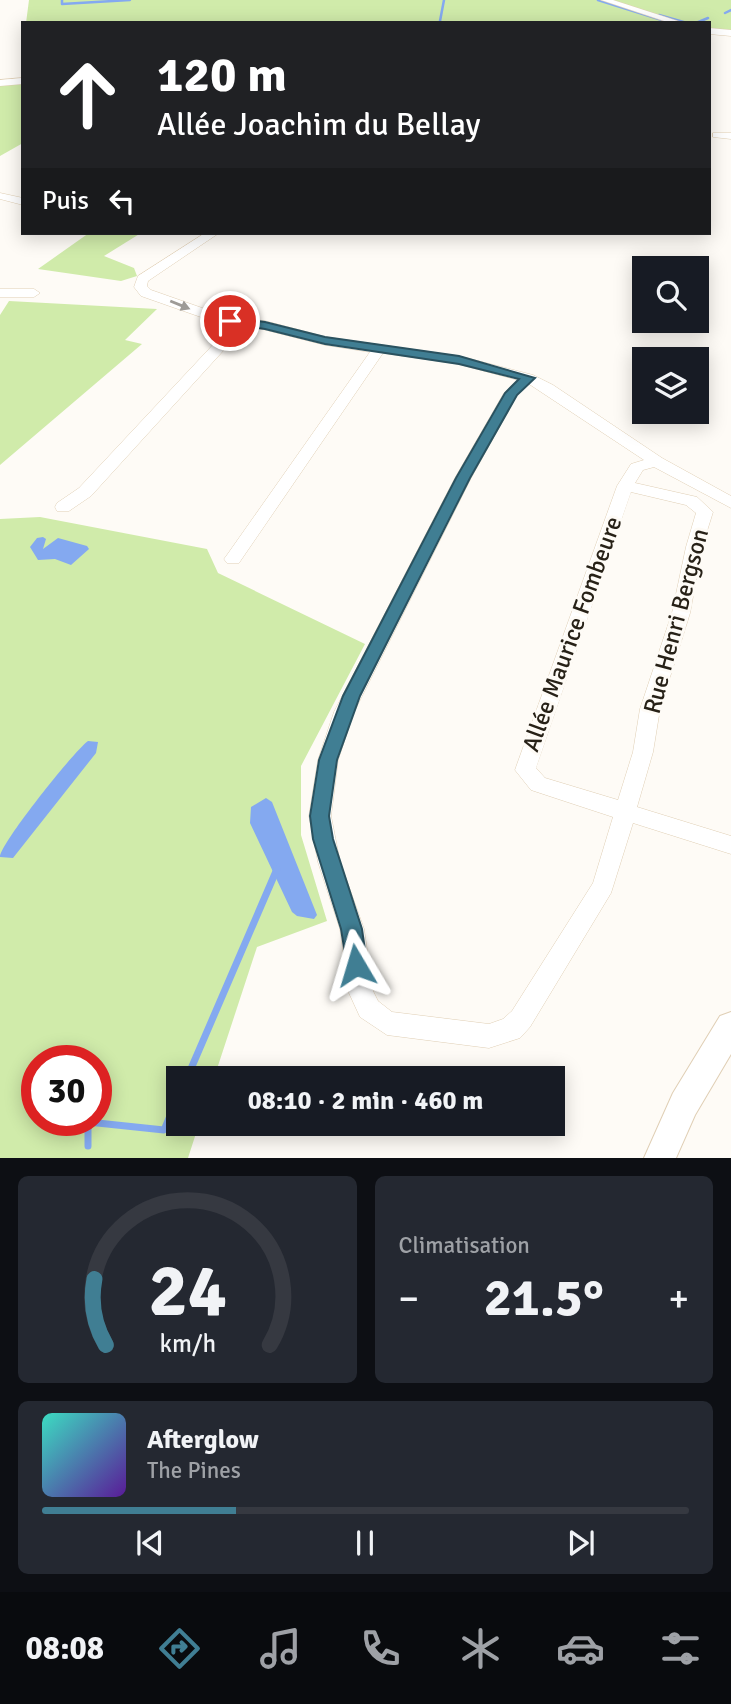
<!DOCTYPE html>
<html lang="fr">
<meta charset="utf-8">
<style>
:root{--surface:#171b24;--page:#242831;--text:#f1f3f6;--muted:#9ea1a6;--line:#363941;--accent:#407e93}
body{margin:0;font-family:Signika,sans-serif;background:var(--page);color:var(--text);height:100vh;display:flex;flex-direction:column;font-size:26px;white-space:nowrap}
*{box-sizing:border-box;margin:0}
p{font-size:23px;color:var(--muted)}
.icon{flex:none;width:38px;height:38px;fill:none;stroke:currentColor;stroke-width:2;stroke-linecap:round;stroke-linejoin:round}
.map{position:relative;height:1158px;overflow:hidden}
.details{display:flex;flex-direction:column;gap:18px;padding:18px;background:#0d0f14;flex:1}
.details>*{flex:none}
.top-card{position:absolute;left:21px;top:21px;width:690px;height:214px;border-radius:0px;box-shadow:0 4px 18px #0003;background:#202124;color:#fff;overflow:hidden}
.buttons{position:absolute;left:632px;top:256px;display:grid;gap:14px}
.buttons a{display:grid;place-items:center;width:77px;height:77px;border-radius:0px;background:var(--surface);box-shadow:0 4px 18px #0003;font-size:35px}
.speed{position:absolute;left:21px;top:1045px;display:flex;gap:14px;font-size:35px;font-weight:700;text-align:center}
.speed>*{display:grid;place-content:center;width:91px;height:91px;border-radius:50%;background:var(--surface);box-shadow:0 4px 18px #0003;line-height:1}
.speed .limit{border:10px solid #d22;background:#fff;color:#111}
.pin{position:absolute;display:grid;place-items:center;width:60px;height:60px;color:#fff;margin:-30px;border:4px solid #fff;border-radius:50%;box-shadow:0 2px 7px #0007}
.me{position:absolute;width:77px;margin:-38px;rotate:353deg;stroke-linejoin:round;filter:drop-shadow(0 0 5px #0008)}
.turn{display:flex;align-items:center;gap:24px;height:147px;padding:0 21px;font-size:32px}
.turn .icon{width:91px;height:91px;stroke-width:2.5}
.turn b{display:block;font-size:49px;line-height:60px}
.then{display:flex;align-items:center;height:66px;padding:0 21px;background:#0003;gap:14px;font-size:26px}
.big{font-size:52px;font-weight:700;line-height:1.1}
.details .card{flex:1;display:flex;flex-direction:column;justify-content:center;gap:10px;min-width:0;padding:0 24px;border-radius:10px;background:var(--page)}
.details .dial{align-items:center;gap:0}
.dial svg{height:182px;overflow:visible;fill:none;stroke:var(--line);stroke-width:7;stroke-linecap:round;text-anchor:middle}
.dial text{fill:var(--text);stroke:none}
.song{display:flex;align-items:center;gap:21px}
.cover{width:84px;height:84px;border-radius:10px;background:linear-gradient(135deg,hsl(170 70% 55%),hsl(270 70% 35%))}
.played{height:7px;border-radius:4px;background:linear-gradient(90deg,var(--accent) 30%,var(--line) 30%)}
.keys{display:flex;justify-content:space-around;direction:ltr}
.heat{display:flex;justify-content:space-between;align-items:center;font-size:38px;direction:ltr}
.details .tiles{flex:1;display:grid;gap:18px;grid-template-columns:1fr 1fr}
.card:last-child{grid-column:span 2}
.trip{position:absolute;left:166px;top:1066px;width:399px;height:70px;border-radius:0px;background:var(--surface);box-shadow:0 4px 18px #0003;font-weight:700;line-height:70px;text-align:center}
.menu{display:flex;height:112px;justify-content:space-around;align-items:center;background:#090b0e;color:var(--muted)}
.menu .icon{width:49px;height:49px}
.menu .current{color:var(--accent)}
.menu b{font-size:32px;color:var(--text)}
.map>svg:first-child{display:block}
.green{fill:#d0ebaa;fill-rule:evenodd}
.water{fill:#84a9f0}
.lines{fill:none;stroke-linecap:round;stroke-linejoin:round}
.stream-far1{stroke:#84a9f0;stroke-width:2.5}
.stream{stroke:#84a9f0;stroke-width:7}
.minor-casing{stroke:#e0cfb5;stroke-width:1}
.tertiary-casing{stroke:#e0cfb5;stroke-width:2}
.minor{fill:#fff;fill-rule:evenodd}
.tertiary{fill:#fff;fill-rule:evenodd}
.oneway{fill:#9e9b97}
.route{fill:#407e93;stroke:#2a5260;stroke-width:2}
.labels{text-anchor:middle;stroke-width:6;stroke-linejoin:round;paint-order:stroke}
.street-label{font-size:24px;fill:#272117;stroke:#fefbf6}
</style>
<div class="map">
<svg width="731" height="1158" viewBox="0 0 731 1158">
<rect width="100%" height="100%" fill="#fefbf6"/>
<path class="green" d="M 29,0 L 731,0 L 731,34 L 709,31 L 709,23 L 26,23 Z
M 23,82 L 23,143 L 0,156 L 0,84 Z
M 89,233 L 141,233 L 104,256 L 134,268 L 137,276 L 121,281 L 38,269 Z
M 9,301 L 157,309 L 125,340 L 142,344 L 0,465 L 0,315 Z
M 40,517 L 207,549 L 218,573 L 365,644 L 301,766 L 301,835 L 327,921 L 257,947 L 214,1078 L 178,1078 L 178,1124 L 199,1124 L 188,1158 L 0,1158 L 0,519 ZM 37,1060 L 96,1060 L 96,1120 L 37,1120 Z"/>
<path class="water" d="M 43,537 L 46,539 L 43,549 L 58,538 L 87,546 L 89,549 L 71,565 L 55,559 L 38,560 L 30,547 L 37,538 Z
M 88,741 L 98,742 L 96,753 L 13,858 L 0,857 C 0,844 74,751 88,741 Z
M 266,798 L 272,802 L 317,915 L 314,919 L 297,916 L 292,912 L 250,823 L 251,807 Z"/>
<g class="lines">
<path class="stream-far1" d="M 62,0 L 62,4 L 130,0
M 598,0 L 665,21
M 725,13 L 731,10
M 659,15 L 687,23
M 440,21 L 444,0
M 696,23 L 708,18"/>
<path class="stream" d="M 187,1078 L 277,869
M 88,1146 L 88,1122 L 164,1130 L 178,1097"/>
<g class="minor-casing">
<path id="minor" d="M 601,0 L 613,0 L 684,23 L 670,23 Z
M 709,28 L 731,30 L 731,36 L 709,34 Z
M 23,78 L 23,84 L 0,86 L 0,80 Z
M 713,133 L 731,133 L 731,139 L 713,137 Z
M 0,193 L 23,198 L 23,205 L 0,199 Z
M 205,233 L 219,233 L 148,281 L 147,286 L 151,290 L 222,315 L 265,321 L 326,337 L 459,356 L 533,375 L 553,385 L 662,458 L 731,496 L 731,508 L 654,467 L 643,470 L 635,483 L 697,497 L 713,512 L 702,547 L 690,613 L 660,709 L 653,752 L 637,807 L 731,836 L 731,854 L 633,823 L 611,893 L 530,1027 L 520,1038 L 489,1048 L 387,1035 L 360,1017 L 349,993 L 340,929 L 318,862 L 309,816 L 318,760 L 334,712 L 455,478 L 504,393 L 518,380 L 458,364 L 383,353 L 239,563 L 227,563 L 224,559 L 227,555 L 370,352 L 325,345 L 254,327 L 233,340 L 91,496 L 69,511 L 57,511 L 55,507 L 57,503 L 79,488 L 223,334 L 238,325 L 215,322 L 141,296 L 134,287 L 138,276 ZM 529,384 L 644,460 L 631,464 L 617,486 L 515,770 L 531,790 L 613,817 L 593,883 L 512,1011 L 503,1019 L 489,1024 L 392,1012 L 378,1001 L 373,991 L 364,929 L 340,862 L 331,816 L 338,760 L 354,712 L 471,478 L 517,395 ZM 631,492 L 686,505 L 696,513 L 686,547 L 672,613 L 640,709 L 633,752 L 618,800 L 545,778 L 536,768 Z
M 0,289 L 34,289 L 40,293 L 34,297 L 0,297 Z"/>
</g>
<g class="tertiary-casing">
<path id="tertiary" d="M 731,1012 L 731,1054 L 695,1115 L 676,1158 L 644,1158 L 673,1093 L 720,1016 Z"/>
</g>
<use href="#minor" class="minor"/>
<use href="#tertiary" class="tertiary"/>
</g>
<defs><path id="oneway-solid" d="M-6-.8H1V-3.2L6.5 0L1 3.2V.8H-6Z" transform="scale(1.75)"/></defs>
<use class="oneway" href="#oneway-solid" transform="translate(180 305) rotate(22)"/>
<path class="route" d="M 230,317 L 265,322 L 325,337 L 459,356 L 535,378 L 517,395 L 470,478 L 360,696 L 337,760 L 329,816 L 333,839 L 362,929 L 367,965 L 363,972 L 356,975 L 348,972 L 341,929 L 313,839 L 310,816 L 319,760 L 343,696 L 456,478 L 505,393 L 519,379 L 459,364 L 325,344 L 265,329 L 226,324 L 224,321 Z"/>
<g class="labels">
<g class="street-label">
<text transform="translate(676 621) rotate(-75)" y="8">Rue Henri Bergson</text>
<text transform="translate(572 634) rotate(-70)" y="8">Allée Maurice Fombeure</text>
</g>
</g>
</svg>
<div class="buttons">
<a><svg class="icon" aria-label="search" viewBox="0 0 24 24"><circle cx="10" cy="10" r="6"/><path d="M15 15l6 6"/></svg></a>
<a><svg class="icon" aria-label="layers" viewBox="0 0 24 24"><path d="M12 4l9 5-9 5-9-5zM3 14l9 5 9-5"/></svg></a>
</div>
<div class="speed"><div class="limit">30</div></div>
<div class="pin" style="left:230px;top:321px;background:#d93025"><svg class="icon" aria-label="arrive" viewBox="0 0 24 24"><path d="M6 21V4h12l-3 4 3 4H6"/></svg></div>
<svg class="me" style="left:356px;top:965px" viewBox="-20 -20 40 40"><path d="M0-17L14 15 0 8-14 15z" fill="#407e93" stroke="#fff" stroke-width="4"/></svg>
<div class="trip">08:10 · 2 min · 460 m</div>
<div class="top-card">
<div class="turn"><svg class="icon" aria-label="ahead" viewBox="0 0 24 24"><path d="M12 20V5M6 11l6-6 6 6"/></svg><div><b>120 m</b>Allée Joachim du Bellay</div></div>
<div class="then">Puis<svg class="icon" aria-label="left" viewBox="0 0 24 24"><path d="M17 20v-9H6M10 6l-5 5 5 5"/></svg></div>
</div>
</div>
<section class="details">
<div class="tiles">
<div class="card dial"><svg viewBox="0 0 100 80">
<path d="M14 69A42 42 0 1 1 86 69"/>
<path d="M14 69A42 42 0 0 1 9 40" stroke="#407e93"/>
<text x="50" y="56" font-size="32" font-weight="700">24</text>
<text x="50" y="72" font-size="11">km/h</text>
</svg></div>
<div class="card"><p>Climatisation</p>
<div class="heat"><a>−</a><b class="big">21.5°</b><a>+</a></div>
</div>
<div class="card">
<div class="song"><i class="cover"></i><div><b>Afterglow</b><p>The Pines</p></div></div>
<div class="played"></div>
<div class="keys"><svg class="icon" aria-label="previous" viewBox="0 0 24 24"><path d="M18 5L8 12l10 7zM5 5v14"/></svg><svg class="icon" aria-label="pause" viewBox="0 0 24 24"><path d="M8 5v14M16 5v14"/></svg><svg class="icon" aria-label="next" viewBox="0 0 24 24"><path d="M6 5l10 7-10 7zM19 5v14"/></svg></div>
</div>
</div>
</section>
<nav class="menu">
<b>08:08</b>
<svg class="icon current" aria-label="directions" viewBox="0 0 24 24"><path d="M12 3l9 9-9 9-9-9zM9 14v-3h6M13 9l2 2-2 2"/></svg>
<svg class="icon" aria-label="music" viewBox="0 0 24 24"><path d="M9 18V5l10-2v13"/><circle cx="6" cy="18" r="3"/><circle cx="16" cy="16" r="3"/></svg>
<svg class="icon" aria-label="phone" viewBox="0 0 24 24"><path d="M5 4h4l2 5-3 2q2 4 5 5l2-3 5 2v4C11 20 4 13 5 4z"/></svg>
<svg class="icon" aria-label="climate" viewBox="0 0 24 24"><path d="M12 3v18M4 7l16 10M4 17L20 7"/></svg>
<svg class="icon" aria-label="car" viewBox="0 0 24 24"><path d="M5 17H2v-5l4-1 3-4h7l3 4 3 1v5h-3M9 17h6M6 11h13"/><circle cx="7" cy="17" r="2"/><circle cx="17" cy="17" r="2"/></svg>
<svg class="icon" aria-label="filters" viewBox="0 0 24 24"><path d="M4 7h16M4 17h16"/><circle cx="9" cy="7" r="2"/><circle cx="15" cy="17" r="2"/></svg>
</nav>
